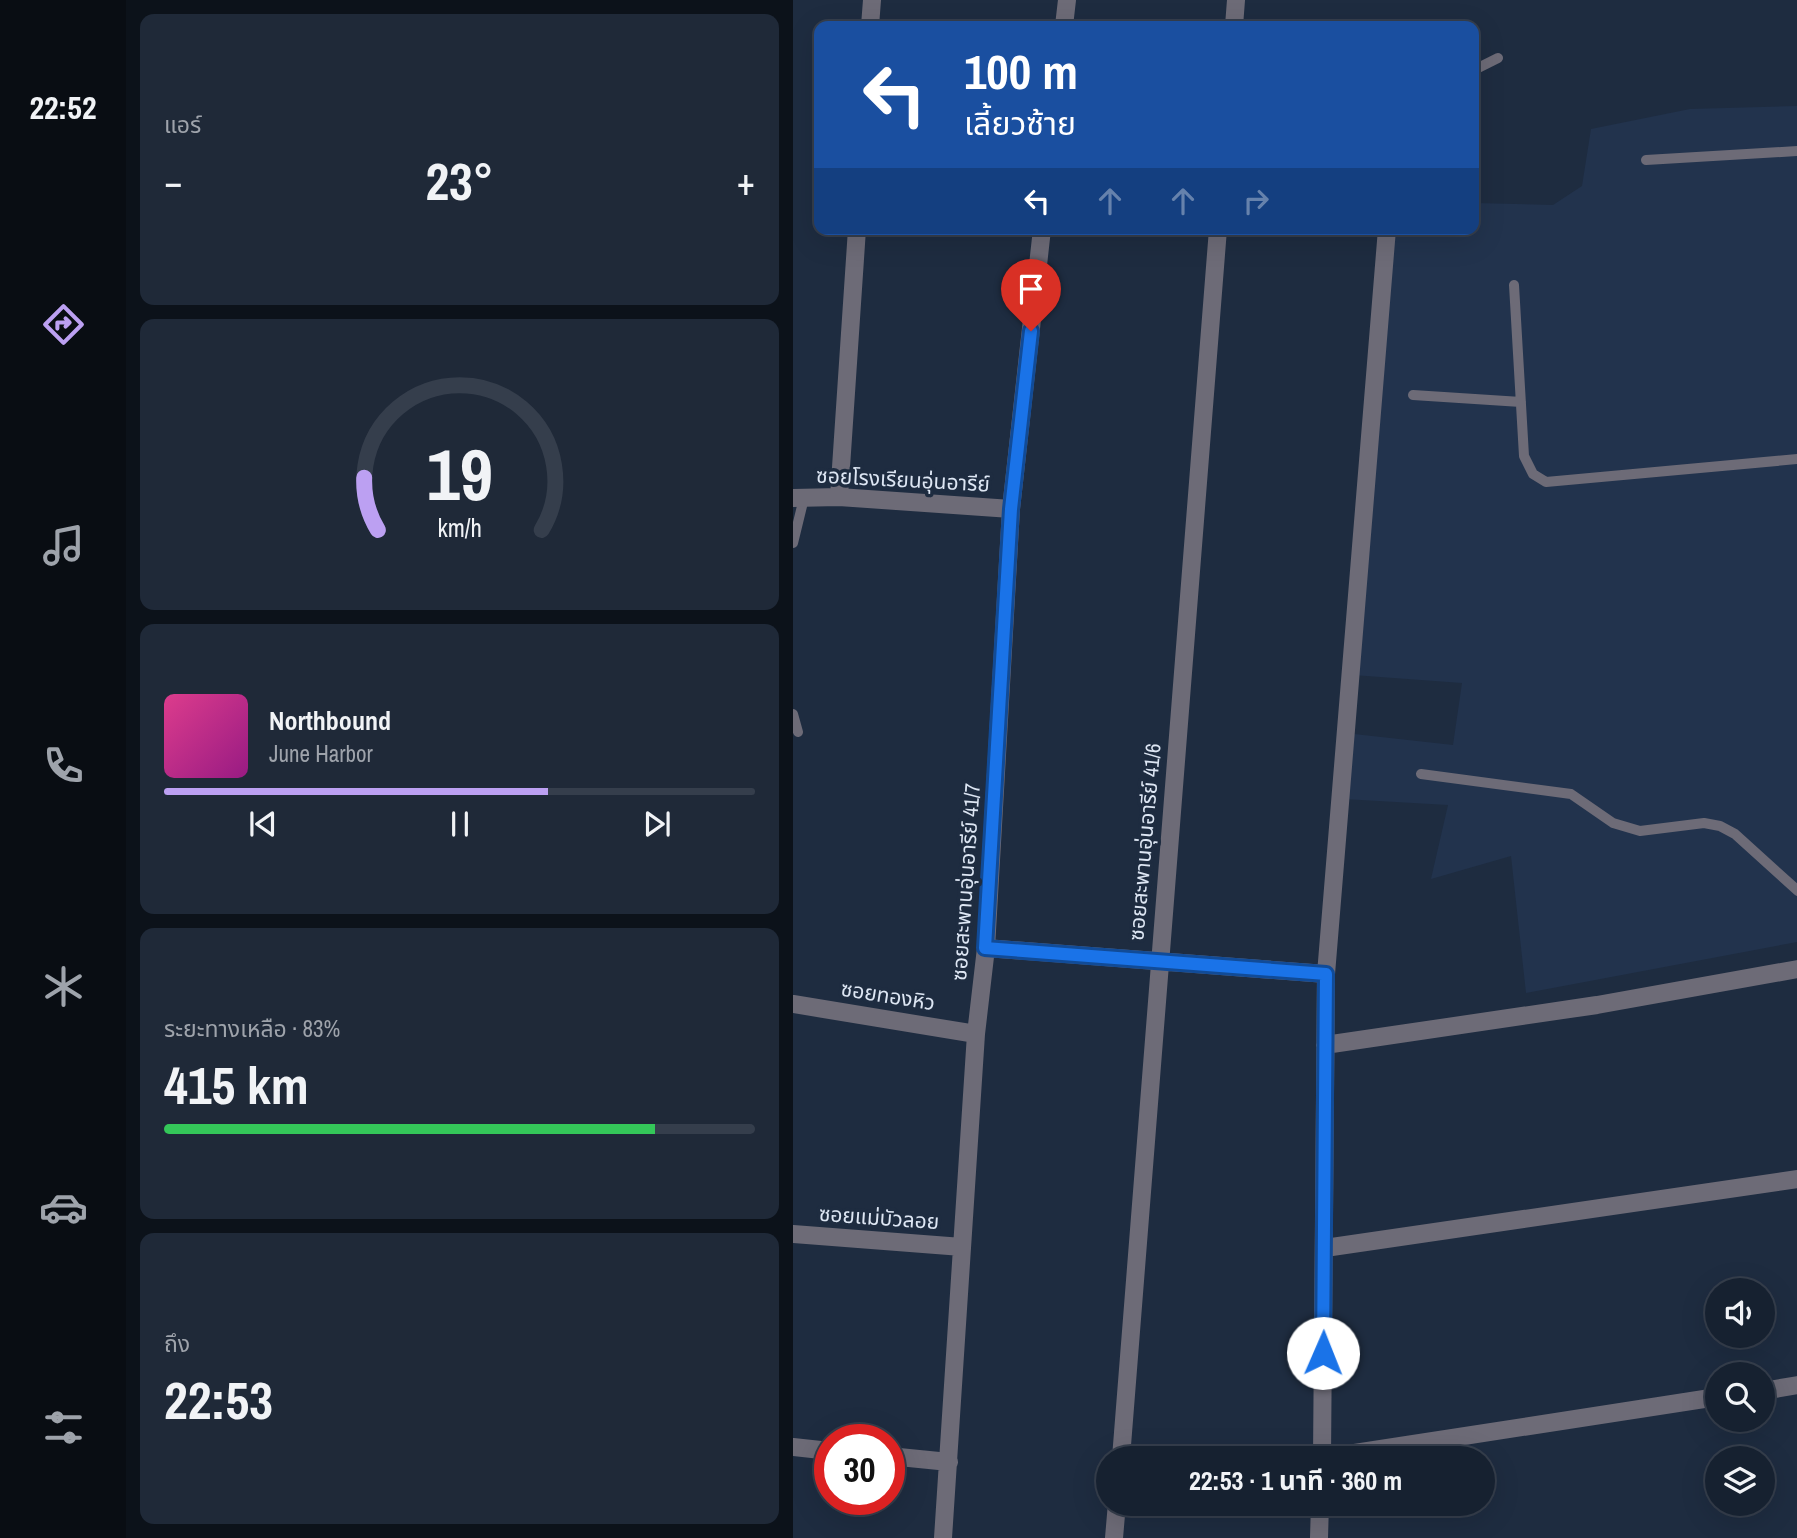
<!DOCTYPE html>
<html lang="th">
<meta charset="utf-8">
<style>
:root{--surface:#162130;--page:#1f2938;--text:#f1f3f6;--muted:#9ea3ab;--line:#353e4c;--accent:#bca0f2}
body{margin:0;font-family:"Archivo Narrow","Noto Sans Thai",sans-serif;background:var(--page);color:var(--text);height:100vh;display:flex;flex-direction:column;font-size:26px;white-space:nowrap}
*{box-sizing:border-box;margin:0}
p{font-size:23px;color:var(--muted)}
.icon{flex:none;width:38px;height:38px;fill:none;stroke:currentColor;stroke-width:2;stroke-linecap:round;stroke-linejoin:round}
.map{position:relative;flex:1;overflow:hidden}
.drawer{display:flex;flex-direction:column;gap:14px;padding:14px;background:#0c121a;width:667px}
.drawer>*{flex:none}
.banner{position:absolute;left:21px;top:21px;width:665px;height:214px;border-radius:14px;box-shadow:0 7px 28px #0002,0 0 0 2px var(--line);background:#1a4fa0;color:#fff;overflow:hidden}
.tools{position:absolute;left:912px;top:1278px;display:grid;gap:14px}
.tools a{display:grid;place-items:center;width:70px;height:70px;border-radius:50%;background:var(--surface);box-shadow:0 7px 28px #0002,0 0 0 2px var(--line);font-size:35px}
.speed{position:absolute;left:21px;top:1424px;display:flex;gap:14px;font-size:35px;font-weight:700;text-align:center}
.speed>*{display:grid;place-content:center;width:91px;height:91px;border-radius:50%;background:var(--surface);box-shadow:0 7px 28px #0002,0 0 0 2px var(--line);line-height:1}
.speed .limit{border:10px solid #d22;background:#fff;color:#111}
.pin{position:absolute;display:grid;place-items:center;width:60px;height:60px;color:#fff;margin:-72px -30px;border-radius:50% 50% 50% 0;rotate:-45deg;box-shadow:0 0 7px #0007}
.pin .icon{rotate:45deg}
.me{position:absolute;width:77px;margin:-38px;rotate:1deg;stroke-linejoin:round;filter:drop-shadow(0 0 5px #0008)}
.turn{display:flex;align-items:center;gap:24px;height:147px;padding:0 35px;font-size:32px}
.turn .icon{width:91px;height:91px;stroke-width:2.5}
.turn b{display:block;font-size:49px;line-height:60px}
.lanes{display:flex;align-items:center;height:66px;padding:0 35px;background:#0003;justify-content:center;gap:35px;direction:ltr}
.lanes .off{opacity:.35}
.big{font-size:52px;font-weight:700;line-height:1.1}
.drawer .card{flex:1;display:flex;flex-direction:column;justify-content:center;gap:10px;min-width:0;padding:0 24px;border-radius:14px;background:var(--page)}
.drawer .dial{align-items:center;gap:0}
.dial svg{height:182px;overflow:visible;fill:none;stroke:var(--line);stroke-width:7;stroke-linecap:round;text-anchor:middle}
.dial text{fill:var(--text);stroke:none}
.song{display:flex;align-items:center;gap:21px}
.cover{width:84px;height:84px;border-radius:10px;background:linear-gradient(135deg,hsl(330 70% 55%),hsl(310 70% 35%))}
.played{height:7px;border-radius:4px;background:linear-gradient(90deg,var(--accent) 65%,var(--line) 65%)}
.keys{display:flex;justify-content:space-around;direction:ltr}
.heat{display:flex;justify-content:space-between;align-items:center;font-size:38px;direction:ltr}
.charge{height:10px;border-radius:5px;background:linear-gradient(90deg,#34c759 83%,var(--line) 0)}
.trip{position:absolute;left:303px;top:1446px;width:399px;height:70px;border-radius:35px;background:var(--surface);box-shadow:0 7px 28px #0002,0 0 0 2px var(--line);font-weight:700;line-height:70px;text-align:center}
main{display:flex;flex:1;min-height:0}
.tabs{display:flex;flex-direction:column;width:126px;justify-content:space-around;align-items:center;background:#090d13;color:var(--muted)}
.tabs .icon{width:49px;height:49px}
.tabs .current{color:var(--accent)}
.tabs b{font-size:32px;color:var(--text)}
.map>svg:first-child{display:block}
.built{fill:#22334d}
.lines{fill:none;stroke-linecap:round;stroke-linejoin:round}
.service{stroke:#6d6b77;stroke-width:10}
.minor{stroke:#6d6b77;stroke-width:18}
.route-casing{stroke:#114b97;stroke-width:18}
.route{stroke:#1a73e8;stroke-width:12}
.labels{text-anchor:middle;stroke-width:7;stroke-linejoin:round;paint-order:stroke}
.street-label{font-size:21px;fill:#dde6f3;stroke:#1e2c40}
</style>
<main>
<nav class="tabs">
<b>22:52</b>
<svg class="icon current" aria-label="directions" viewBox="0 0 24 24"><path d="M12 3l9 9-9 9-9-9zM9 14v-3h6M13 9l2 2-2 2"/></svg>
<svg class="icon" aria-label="music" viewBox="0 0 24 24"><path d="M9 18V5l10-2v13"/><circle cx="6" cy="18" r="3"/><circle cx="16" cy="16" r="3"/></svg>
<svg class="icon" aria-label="phone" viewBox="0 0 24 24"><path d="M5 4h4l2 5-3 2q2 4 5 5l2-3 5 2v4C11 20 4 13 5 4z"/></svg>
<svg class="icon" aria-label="climate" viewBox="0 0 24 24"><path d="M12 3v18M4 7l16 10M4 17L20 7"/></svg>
<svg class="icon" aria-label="car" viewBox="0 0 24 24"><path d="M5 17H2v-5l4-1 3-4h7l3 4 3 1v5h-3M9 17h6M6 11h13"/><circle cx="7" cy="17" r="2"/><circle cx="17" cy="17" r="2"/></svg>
<svg class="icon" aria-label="filters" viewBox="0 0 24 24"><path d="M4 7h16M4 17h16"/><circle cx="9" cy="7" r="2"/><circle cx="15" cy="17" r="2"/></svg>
</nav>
<section class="drawer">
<div class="card"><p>แอร์</p>
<div class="heat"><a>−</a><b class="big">23°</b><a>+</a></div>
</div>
<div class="card dial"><svg viewBox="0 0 100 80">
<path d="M14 69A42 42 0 1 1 86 69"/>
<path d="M14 69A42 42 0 0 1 8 46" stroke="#bca0f2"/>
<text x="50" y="56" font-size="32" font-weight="700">19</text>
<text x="50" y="72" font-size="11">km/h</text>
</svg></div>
<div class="card">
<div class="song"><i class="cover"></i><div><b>Northbound</b><p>June Harbor</p></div></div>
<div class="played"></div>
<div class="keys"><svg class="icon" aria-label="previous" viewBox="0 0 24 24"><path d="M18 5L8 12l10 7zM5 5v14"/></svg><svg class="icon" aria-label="pause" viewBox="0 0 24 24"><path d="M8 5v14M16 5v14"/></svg><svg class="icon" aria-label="next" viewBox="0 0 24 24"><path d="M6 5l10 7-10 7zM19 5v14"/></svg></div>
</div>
<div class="card"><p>ระยะทางเหลือ · 83%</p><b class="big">415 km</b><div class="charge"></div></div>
<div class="card"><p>ถึง</p><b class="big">22:53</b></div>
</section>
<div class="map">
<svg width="1005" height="1538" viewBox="0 0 1005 1538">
<rect width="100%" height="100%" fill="#1e2c40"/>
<path class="built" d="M 1004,106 L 1004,942 L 733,993 L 718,856 L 638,879 L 655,805 L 551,799 L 561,734 L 660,745 L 669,683 L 560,675 L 596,229 L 681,229 L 681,203 L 760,205 L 789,186 L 798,129 L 897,109 Z"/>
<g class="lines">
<path class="service" d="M 681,70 L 705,58
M 853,160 L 1005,151
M 721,285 L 731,456 L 740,474 L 753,482 L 1005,459
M 620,395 L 728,402
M 0,543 L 11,498
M 0,714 L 5,732
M 628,774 L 778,794 L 820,823 L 847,831 L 911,823 L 927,826 L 942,834 L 1005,891"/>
<path class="minor" d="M 77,26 L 79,0
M 271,26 L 274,0
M 441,26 L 443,0
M 46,497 L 64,229
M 0,498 L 46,497 L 218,509
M 193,948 L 533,974
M 0,1004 L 183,1034
M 532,1045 L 804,1005 L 1005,969
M 0,1234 L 169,1247
M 532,1248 L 1005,1179
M 970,1391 L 1005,1385
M 0,1447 L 37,1451
M 96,1456 L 156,1462
M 328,1458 L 425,229
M 529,1458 L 533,974 L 594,229
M 529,1458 L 924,1397
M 150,1538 L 183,1034 L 193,948 L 218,509 L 249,229
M 321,1538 L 324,1503
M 526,1538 L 527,1503"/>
</g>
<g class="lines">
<g class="route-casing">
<path id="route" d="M 238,331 L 218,509 L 192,948 L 533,974 L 530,1353"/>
</g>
<use href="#route" class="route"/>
</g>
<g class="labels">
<g class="street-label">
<text transform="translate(110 480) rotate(3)" y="7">ซอยโรงเรียนอุ่นอารีย์</text>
<text transform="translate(352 842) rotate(-85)" y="7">ซอยสะพานอุ่นอารีย์ 41/6</text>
<text transform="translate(173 882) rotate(-86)" y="7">ซอยสะพานอุ่นอารีย์ 41/7</text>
<text transform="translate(95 996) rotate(9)" y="7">ซอยทองหิว</text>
<text transform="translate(86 1218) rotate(4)" y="7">ซอยแม่บัวลอย</text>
</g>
</g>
</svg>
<div class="tools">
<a><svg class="icon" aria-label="sound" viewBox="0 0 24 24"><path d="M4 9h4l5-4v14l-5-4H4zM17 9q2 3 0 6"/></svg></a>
<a><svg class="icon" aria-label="search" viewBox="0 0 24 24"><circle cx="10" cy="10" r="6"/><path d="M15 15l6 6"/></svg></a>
<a><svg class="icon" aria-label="layers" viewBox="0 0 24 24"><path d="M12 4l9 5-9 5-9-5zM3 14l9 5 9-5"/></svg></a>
</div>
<div class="speed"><div class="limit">30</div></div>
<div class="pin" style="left:238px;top:331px;background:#d93025"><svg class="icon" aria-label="arrive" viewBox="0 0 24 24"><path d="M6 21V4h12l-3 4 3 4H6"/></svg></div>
<svg class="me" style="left:530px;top:1353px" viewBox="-20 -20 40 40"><circle r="19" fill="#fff"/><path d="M0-13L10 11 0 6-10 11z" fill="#1a73e8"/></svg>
<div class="trip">22:53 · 1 นาที · 360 m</div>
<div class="banner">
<div class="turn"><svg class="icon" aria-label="left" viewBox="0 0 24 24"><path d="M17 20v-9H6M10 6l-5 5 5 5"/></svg><div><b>100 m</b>เลี้ยวซ้าย</div></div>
<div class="lanes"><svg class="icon" aria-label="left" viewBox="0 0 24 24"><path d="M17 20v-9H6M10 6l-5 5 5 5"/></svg><svg class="icon off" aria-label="ahead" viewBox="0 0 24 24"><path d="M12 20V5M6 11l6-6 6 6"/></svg><svg class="icon off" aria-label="ahead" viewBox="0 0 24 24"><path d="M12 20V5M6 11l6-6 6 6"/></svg><svg class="icon off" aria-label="right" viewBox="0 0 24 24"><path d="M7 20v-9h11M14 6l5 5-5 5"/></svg></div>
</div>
</div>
</main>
